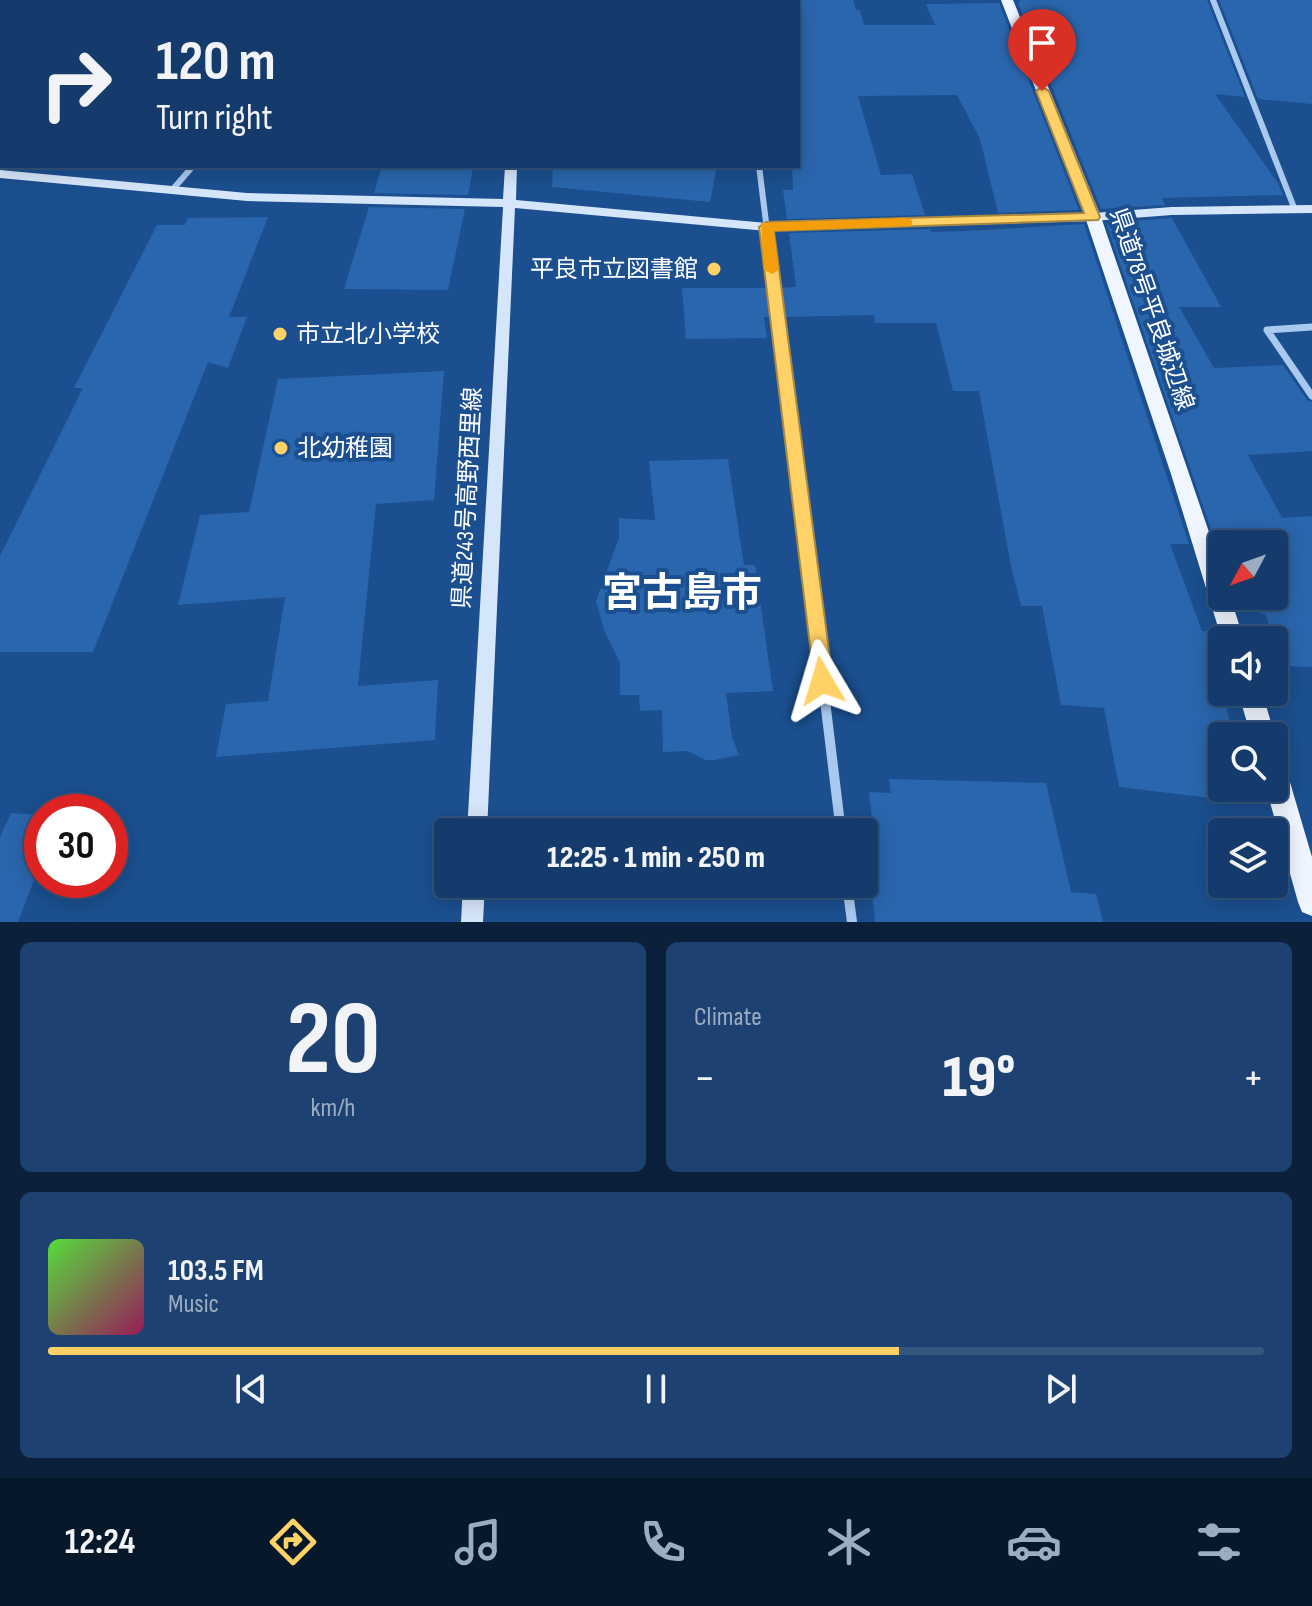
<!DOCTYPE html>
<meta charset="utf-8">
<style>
:root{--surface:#143b6b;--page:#1d4271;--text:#f1f3f6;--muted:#9dadc1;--line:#33557e;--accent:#ffd166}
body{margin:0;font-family:"Sofia Sans Condensed","Noto Sans JP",sans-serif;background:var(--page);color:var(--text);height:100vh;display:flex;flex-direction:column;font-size:30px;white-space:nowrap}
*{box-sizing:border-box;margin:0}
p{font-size:26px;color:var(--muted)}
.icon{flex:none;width:44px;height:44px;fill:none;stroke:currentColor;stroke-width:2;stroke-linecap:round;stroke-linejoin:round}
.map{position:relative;height:922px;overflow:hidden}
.drawer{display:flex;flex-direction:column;gap:20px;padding:20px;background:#0b203b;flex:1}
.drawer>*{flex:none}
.banner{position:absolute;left:0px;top:0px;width:800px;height:168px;box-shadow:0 4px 20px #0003,0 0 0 2px var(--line);background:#143b6b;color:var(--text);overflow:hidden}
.needle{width:52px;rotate:229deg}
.buttons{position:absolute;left:1208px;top:530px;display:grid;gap:16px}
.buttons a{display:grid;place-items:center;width:80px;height:80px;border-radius:8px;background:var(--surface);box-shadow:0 4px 20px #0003,0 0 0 2px var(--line);font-size:40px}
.speed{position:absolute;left:24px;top:794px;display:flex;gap:16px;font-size:40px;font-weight:700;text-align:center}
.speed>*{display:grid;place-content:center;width:104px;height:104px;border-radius:50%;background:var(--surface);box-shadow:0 4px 20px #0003,0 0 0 2px var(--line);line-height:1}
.speed .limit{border:12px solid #d22;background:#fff;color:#111}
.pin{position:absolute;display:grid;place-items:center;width:68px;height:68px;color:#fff;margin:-82px -34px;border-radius:50% 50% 50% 0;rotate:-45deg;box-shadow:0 0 8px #0007}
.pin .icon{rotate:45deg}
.me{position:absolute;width:88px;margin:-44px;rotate:353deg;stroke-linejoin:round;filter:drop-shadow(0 0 6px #0008)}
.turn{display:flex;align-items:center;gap:28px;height:168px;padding:0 24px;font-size:36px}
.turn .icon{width:104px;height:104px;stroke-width:2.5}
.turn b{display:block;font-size:56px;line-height:68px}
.big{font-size:60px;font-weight:800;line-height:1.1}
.drawer .widget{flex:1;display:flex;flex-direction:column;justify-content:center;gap:12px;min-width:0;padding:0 28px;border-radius:12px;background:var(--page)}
.drawer .dial{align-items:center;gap:0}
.dial b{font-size:104px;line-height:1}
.song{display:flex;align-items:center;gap:24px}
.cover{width:96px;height:96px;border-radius:12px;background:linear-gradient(135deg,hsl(110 70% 55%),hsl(330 70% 35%))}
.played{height:8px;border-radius:4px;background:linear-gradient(90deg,var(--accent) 70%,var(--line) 70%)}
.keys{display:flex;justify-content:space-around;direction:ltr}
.heat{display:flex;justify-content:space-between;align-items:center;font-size:44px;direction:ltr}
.drawer .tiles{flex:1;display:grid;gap:20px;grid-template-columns:1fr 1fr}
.widget:last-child{grid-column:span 2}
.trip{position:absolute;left:434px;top:818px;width:444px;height:80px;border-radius:8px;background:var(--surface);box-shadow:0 4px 20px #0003,0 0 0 2px var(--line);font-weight:800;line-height:80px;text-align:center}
.dock{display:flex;height:128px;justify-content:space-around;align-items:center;background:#08182b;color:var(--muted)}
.dock .icon{width:56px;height:56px}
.dock .active{color:var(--accent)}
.dock b{font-size:36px;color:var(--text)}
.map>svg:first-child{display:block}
.building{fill:#2a66ad}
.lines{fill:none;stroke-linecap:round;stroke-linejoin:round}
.street-far2{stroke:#a9c9ee;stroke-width:6}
.street-far1{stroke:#a9c9ee;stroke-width:7}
.street{stroke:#a9c9ee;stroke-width:10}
.secondary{fill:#d6e6fa;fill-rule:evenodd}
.primary{fill:#f0f6ff;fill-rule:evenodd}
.route{fill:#ffd166;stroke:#a68842;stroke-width:2}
.slow{fill:#f59e0b}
.poi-dot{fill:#ffd166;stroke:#1b4f8f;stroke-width:3}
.labels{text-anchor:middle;stroke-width:8;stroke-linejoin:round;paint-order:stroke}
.poi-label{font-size:24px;fill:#fff;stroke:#1b4f8f;text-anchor:start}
.street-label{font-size:24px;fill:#fff;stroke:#1b4f8f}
.town-label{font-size:40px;font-weight:bold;fill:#fff;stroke:#1b4f8f}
</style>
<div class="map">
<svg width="1312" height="922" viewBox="0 0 1312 922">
<rect width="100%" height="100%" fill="#1b4f8f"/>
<path class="building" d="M 798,0 L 853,0 L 856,10 L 860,10 L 864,25 L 935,25 L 926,4 L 999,3 L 1079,210 L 998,213 L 980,139 L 957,95 L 858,96 L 881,175 L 912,174 L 925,215 L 787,219 L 783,190 L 793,190 L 792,166 L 798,166 Z
M 1019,0 L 1207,0 L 1245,97 L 1215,94 L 1278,183 L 1283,195 L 1162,198 L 1165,205 L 1101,209 L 1018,3 L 1020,3 Z
M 1219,0 L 1312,0 L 1312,104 L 1258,99 Z
M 553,166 L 717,166 L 710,202 L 552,187 Z
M 432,167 L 473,169 L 468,195 L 374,193 L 381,169 Z
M 369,207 L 465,209 L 448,290 L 344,289 Z
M 268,217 L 229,317 L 247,317 L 228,368 L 208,362 L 93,652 L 0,652 L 0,556 L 83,388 L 74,388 L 157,225 L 185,225 L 188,218 Z
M 1172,218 L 1221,307 L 1179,307 L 1214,368 L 1283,365 L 1307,400 L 1312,402 L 1312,451 L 1248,455 L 1282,518 L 1312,516 L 1312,667 L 1286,666 L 1265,614 L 1261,614 L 1254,596 L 1274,596 L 1274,544 L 1216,544 L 1106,223 Z
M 1084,224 L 1189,544 L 1170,544 L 1202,631 L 1213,632 L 1222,659 L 1222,692 L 1234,736 L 1222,736 L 1222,788 L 1248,788 L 1252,803 L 1119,787 L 1104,708 L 1061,705 L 1042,606 L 1021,606 L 1011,566 L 979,391 L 953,391 L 936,323 L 875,323 L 874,315 L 784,317 L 781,288 L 796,287 L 789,233 L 930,229 L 931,232 L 966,231 Z
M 682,288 L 768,288 L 771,317 L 764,317 L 767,338 L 686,339 Z
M 444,371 L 434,500 L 376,504 L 358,686 L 438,680 L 435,740 L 216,757 L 226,704 L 268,701 L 285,597 L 178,605 L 200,515 L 249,512 L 278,379 Z
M 728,459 L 744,565 L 755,565 L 773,691 L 726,693 L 732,737 L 739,755 L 715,760 L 705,760 L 688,751 L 663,752 L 662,710 L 640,711 L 639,695 L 620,695 L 620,663 L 604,630 L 596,601 L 619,538 L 619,518 L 655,520 L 649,461 Z
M 889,779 L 1046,783 L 1071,892 L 1096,894 L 1103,922 L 875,922 L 871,883 L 879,883 L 869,792 L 891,793 Z
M 11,813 L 42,815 L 42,859 L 18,922 L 0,922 L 0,837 Z"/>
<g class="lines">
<path class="street-far2" d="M 1213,0 L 1295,210
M 0,35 L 2,0
M 759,166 L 767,230
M 173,189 L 193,166"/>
<path class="street-far1" d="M 767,228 L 804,530
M 1312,327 L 1267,330 L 1312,396"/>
<path class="street" d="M 804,528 L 841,832
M 847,884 L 852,922"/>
<path class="secondary" d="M 537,0 L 547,0 L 547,2 L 537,2 Z
M 505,166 L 517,166 L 516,200 L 766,223 L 1093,213 L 1172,207 L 1312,205 L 1312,213 L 1172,215 L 1093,221 L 766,231 L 515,208 L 487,832 L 467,832 L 503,207 L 247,201 L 0,178 L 0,170 L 247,193 L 503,199 Z
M 463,884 L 485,884 L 483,922 L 461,922 Z"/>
<path class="primary" d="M 1001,0 L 1013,0 L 1101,217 L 1222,570 L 1222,596 L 1230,596 L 1244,640 L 1222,640 L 1171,474 L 1085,217 Z
M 1238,692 L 1262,692 L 1275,736 L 1274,739 L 1274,736 L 1251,736 Z
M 1274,760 L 1283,764 L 1287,772 L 1312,857 L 1312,916 L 1302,912 L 1298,902 L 1266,788 L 1274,788 Z"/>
</g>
<path class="route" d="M 1042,87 L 1049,91 L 1100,217 L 1098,220 L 774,231 L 833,681 L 830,687 L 822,690 L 815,687 L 759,227 L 766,222 L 1084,213 L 1036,91 Z"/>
<path class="slow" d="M 907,218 L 912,220 L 912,226 L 774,231 L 779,270 L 772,274 L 764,270 L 761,223 Z"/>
<g class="poi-dot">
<circle cx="714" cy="269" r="8"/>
<circle cx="280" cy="334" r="8"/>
<circle cx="281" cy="448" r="8"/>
</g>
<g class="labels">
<g class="poi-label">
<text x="698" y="277" text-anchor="end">平良市立図書館</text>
<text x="296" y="342">市立北小学校</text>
<text x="297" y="456">北幼稚園</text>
</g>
<g class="street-label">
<text transform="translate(1152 309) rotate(71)" y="8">県道78号平良城辺線</text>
<text transform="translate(467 498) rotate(-87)" y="8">県道243号高野西里線</text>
</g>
<g class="town-label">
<text x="682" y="606">宮古島市</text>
</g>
</g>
</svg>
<div class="buttons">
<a><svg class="needle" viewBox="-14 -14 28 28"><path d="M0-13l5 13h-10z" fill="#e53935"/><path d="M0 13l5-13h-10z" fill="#9dadc1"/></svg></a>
<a><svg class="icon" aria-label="sound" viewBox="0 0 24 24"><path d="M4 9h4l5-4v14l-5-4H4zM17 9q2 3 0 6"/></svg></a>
<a><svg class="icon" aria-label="search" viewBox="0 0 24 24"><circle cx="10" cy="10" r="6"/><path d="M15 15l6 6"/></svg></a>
<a><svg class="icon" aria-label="layers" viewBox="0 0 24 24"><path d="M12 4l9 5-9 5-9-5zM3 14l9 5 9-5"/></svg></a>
</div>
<div class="speed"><div class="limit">30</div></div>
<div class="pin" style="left:1042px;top:91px;background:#d93025"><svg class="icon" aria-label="arrive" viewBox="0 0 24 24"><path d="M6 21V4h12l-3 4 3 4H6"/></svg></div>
<svg class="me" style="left:822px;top:681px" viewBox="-20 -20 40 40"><path d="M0-17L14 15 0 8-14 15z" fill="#ffd166" stroke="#fff" stroke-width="4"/></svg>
<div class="trip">12:25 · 1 min · 250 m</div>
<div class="banner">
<div class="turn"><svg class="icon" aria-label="right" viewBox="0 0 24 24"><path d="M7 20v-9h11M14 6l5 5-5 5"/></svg><div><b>120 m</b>Turn right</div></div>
</div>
</div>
<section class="drawer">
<div class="tiles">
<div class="widget dial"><b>20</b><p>km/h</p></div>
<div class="widget"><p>Climate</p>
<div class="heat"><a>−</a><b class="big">19°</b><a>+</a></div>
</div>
<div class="widget">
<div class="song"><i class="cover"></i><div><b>103.5 FM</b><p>Music</p></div></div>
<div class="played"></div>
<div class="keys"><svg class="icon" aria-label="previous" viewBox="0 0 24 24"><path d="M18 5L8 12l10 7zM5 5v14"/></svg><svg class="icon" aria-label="pause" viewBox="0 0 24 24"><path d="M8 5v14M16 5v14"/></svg><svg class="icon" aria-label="next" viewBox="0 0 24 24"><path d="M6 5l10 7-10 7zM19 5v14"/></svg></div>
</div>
</div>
</section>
<nav class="dock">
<b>12:24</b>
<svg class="icon active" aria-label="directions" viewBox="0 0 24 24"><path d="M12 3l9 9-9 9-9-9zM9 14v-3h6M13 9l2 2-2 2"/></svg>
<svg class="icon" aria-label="music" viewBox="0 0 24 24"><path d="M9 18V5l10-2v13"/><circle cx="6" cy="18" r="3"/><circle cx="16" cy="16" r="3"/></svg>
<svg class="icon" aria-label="phone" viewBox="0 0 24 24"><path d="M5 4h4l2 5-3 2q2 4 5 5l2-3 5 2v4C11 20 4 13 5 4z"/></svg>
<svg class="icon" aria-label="climate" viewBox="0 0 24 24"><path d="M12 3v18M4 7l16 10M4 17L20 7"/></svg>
<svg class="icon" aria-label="car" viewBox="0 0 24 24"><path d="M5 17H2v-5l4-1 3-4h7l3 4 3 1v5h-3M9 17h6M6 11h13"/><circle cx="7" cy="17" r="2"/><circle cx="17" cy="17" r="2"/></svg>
<svg class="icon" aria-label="filters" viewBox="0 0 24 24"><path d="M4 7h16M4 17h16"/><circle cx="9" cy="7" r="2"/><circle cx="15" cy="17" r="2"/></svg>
</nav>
